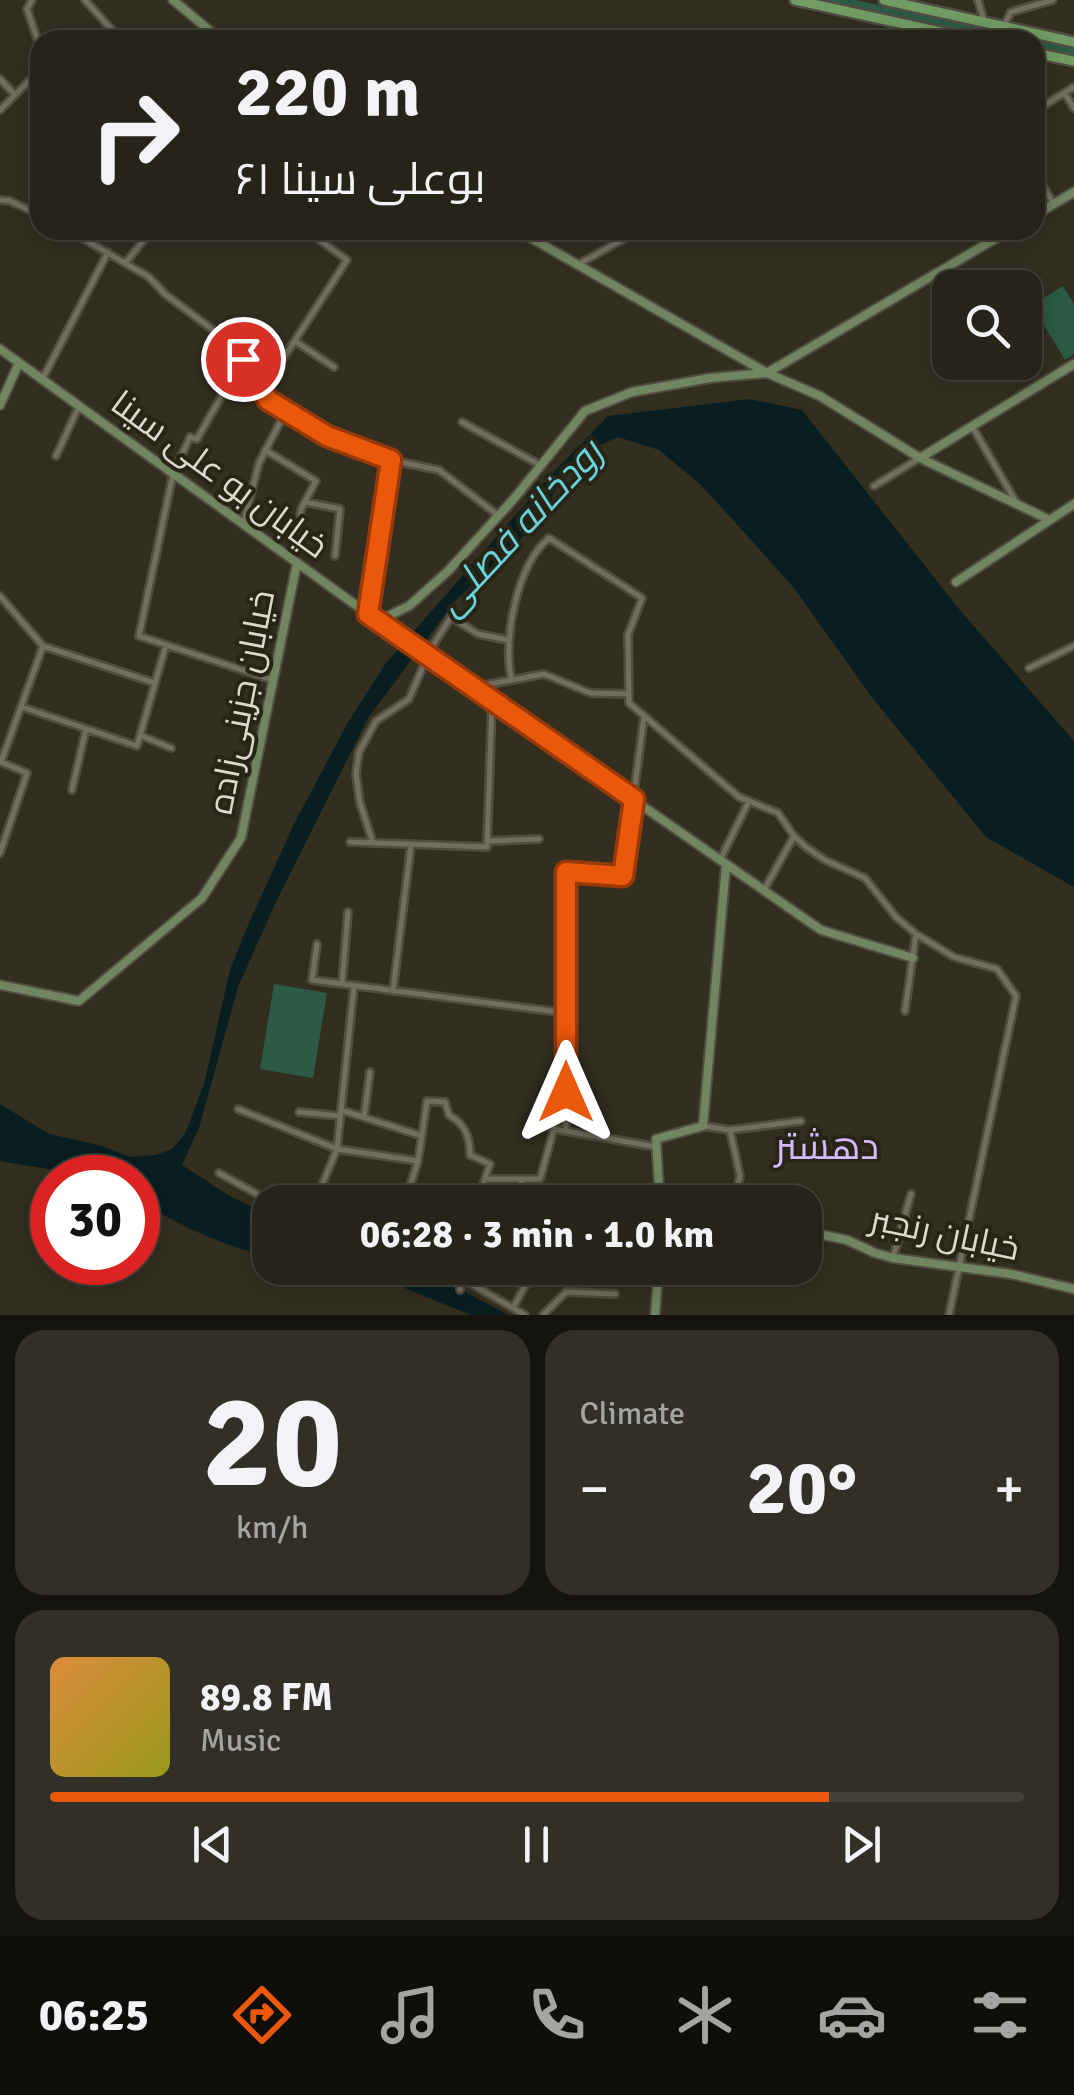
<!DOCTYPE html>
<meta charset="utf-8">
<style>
:root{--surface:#262319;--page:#322f26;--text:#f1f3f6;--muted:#a4a4a2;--line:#424038;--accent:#ea580c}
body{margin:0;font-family:Signika,Cairo,sans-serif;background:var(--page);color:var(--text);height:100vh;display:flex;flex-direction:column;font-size:38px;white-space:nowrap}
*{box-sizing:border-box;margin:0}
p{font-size:32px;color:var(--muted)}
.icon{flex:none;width:55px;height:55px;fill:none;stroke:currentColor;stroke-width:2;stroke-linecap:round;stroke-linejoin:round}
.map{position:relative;height:1315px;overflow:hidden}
.sheet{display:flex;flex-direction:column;gap:15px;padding:15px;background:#15130e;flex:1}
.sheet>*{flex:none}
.banner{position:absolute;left:30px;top:30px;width:1015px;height:210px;border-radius:30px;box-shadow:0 5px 25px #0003,0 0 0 2px var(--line);background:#262319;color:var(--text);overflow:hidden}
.fabs{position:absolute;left:932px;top:270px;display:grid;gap:20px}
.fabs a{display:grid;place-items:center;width:110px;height:110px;border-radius:20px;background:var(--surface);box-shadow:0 5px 25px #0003,0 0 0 2px var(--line);font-size:50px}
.speed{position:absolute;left:30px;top:1155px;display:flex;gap:20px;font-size:50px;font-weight:700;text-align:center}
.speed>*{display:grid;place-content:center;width:130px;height:130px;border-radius:50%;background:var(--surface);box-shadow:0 5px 25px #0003,0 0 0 2px var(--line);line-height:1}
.speed .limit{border:15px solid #d22;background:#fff;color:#111}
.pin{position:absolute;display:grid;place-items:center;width:85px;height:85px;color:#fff;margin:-42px;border:5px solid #fff;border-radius:50%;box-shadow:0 2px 10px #0007}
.me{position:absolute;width:110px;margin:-55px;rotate:0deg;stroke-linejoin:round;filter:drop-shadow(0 0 8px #0008)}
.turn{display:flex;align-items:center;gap:35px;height:210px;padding:0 40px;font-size:45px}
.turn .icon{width:130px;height:130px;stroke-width:2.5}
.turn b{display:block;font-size:70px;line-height:85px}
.big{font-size:75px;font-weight:700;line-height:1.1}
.sheet .widget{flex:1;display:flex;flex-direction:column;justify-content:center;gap:15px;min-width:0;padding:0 35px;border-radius:30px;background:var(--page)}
.sheet .dial{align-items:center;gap:0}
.dial b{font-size:130px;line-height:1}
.song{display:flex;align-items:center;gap:30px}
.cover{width:120px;height:120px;border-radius:15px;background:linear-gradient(135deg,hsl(30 70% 55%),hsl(60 70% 35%))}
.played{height:10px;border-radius:5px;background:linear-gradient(90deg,var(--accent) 80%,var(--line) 80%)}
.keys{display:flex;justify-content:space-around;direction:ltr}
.heat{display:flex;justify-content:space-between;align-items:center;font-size:55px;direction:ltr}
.sheet .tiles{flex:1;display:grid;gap:15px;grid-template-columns:1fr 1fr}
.widget:last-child{grid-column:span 2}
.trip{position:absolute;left:252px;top:1185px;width:570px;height:100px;border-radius:30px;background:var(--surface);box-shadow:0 5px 25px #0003,0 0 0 2px var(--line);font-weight:700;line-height:100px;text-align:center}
.dock{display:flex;height:160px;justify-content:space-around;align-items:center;background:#0f0e0a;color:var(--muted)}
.dock .icon{width:70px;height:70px}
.dock .selected{color:var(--accent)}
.dock b{font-size:45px;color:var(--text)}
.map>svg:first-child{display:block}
.green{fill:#2c5a44}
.water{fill:#091e20}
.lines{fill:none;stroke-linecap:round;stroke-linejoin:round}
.street-casing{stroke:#504d41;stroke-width:10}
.secondary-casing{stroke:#504d41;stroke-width:12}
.primary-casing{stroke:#504d41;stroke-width:14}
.street{stroke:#726e5f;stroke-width:5}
.secondary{stroke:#718561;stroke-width:8}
.primary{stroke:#719c64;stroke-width:9}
.route-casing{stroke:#983908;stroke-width:25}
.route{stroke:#ea580c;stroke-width:18}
.labels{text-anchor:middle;stroke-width:8;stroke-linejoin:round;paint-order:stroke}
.street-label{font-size:35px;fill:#dad8cf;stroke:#282517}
.water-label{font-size:38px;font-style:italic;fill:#68d3dc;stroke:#282517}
.neighbourhood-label{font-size:38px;fill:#d5b9ff;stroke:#282517}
</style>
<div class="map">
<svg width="1074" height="1315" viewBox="0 0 1074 1315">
<rect width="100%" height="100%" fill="#322f21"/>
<path class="green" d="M 823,0 L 856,0 L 1074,48 L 1074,55 L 1035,47 L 1035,40 L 1005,40 Z
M 1063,286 L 1074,304 L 1074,354 L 1065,360 L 1032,305 Z
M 274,984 L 327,993 L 313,1078 L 260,1069 Z"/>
<path class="water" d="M 750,399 L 802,410 L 959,609 L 1074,741 L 1074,887 L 986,837 L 874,700 L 794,588 L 744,532 L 700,484 L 659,450 L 618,437 L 590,450 L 567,471 L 543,512 L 520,540 L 455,601 L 368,718 L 275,904 L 238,987 L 199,1128 L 182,1165 L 233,1198 L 270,1215 L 270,1257 C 221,1245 180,1226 138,1200 L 138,1178 L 96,1177 L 0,1161 L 0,1104 L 49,1134 L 99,1145 L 130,1157 L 156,1155 L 172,1149 L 185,1134 L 204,1084 L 230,970 L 245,932 L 293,826 L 347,724 L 386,663 L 549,477 L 608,416 Z
M 315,1268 L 399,1268 L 462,1290 L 508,1315 L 471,1315 L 402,1287 Z"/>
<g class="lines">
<g class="street-casing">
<path id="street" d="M 32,0 L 27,9 L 40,47
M 85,0 L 121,40
M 978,0 L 984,21
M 1004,26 L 1011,12 L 1053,0
M 916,40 L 919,27
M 0,79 L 15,95
M 1065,94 L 1074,108
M 0,110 L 40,70
M 1035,111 L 1074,87
M 1035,173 L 1054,204
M 0,200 L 10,201 L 40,215
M 68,230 L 149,277 L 165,294 L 233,345 L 268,400 L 327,437 L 376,457 L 439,470 L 499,516
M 985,230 L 992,241
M 126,262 L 152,230
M 577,265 L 640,230
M 295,341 L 334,367
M 243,359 L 197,439 L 190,437 L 173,474 L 139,636 L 273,680
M 42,380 L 108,252
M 257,382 L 274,373 L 347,260 L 306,230
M 462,422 L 540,465
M 972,426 L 1016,502
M 265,450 L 316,481 L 301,509 L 298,537
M 56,456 L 79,406
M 874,486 L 918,459
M 305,502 L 340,509 L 335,556
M 243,525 L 259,463 L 286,411
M 0,596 L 43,646 L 155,683
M 368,614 L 391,460
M 1029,668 L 1074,646
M 511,679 C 503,637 517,565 549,538 L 642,598 L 628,635 L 629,703 L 739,797 L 778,813 L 794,836 L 806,847 L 825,860 L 865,878 L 896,917 L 916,934 L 954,957 L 997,969 L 1016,996 L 949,1315
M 474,687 L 544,674 L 590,693 L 629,694
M 22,707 L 137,746 L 166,645
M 142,736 L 171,748
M 72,790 L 86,729
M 488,841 L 539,839
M 350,842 L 487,847 L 492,702
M 373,843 L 360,803 L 356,774 L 359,752 L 376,721 L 409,699 L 430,650 L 451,617 L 478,634 L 508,640
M 0,853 L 27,773 L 1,762 L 43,646
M 720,860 L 749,801
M 764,890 L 794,836
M 317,944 L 312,980 L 566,1013
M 342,984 L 348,912
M 393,991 L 411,845
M 905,1011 L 916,934
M 238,1109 L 337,1149 L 418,1161
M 341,1110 L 422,1136
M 299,1112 L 340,1116
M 364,1117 L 370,1072
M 703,1126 L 730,1130 L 801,1121
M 730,1130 L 740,1176 L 734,1202
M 566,1131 L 566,872 L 623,876 L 644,717
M 219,1173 L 271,1202
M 486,1179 L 540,1179 L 554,1129 L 657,1147
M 636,1196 L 660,1201
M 315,1202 L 337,1149 L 354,986
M 405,1202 L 418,1161 L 427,1101 L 445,1102 L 449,1115 C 465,1124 470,1137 470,1155 L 490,1164 L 477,1202
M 517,1202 L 522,1179
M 893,1258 L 911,1194
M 416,1268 L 451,1280 L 461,1278 L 460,1290
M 467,1268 L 461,1278 L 525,1315
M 513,1308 L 532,1273 L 532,1268
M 543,1315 L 566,1292 L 615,1294"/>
</g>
<g class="secondary-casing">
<path id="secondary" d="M 173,0 L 221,40
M 1035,215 L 1074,192
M 517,230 L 767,373 L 1010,230
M 0,349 L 428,657 L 821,930 L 913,958
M 0,405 L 19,363
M 920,458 L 1074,364
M 956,582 L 1074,504
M 378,621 L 409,606 L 448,571 L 512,501 L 585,411 L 632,392 L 710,378 L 767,373 L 820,396 L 920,458 L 1050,520
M 0,985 L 79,1001 L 202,898 L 241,838 L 297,563
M 660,1202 L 656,1139 L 703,1126 L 726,865
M 805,1231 L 847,1240 L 875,1253 L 893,1258 L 1011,1274 L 1074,1289
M 655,1315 L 659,1268"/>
</g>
<g class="primary-casing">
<path id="primary" d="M 795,0 L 977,40
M 884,0 L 1074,42
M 1035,53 L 1074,61"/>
</g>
<use href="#street" class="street"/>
<use href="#secondary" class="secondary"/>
<use href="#primary" class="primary"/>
</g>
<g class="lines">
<g class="route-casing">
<path id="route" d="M 243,359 L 268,400 L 327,436 L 391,460 L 368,614 L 634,799 L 623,876 L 566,872 L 566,1092"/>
</g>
<use href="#route" class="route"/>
</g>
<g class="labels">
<g class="street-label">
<text transform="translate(220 474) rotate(36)" y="12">خیابان بو علی سینا</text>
<text transform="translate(241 702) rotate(-79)" y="12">خیابان جزینی‌زاده</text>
<text transform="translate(945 1233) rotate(12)" y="12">خیابان رنجبر</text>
</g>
<g class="water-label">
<text transform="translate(519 527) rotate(-47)" y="13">رودخانه فصلی</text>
</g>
<g class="neighbourhood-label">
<text x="827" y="1159">دهشتر</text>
</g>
</g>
</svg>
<div class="fabs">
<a><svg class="icon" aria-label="search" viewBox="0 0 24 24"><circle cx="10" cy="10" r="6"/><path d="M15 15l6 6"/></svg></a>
</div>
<div class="speed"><div class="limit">30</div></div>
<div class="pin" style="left:243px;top:359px;background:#d93025"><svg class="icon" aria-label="arrive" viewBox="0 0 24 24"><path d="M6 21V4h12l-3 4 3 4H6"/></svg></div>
<svg class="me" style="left:566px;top:1092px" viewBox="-20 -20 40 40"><path d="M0-17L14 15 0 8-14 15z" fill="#ea580c" stroke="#fff" stroke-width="4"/></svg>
<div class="trip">06:28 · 3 min · 1.0 km</div>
<div class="banner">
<div class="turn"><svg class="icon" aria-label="right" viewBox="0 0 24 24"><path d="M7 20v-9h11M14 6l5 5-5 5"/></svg><div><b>220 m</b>بوعلی سینا ۶۱</div></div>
</div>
</div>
<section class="sheet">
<div class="tiles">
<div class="widget dial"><b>20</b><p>km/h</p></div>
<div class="widget"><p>Climate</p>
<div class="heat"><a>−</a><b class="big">20°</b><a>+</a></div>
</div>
<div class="widget">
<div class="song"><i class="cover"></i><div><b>89.8 FM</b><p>Music</p></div></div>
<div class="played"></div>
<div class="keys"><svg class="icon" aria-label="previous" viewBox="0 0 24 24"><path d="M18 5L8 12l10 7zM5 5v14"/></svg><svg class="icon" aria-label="pause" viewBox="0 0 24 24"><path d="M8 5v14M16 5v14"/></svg><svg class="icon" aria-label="next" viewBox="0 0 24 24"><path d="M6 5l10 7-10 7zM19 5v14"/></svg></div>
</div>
</div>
</section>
<nav class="dock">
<b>06:25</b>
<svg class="icon selected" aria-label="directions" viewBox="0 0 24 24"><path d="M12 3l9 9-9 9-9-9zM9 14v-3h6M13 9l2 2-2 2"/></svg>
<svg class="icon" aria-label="music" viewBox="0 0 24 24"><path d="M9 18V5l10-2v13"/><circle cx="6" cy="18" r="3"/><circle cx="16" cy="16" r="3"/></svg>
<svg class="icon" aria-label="phone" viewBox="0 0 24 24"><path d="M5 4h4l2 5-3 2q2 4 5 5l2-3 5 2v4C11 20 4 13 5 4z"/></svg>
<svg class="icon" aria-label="climate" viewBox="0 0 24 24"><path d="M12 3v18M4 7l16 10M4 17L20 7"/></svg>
<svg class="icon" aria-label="car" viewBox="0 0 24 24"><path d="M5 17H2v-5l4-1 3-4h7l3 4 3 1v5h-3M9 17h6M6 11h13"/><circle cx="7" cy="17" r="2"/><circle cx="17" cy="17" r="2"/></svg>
<svg class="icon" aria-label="filters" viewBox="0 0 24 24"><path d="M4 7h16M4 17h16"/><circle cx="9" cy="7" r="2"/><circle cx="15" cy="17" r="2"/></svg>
</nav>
